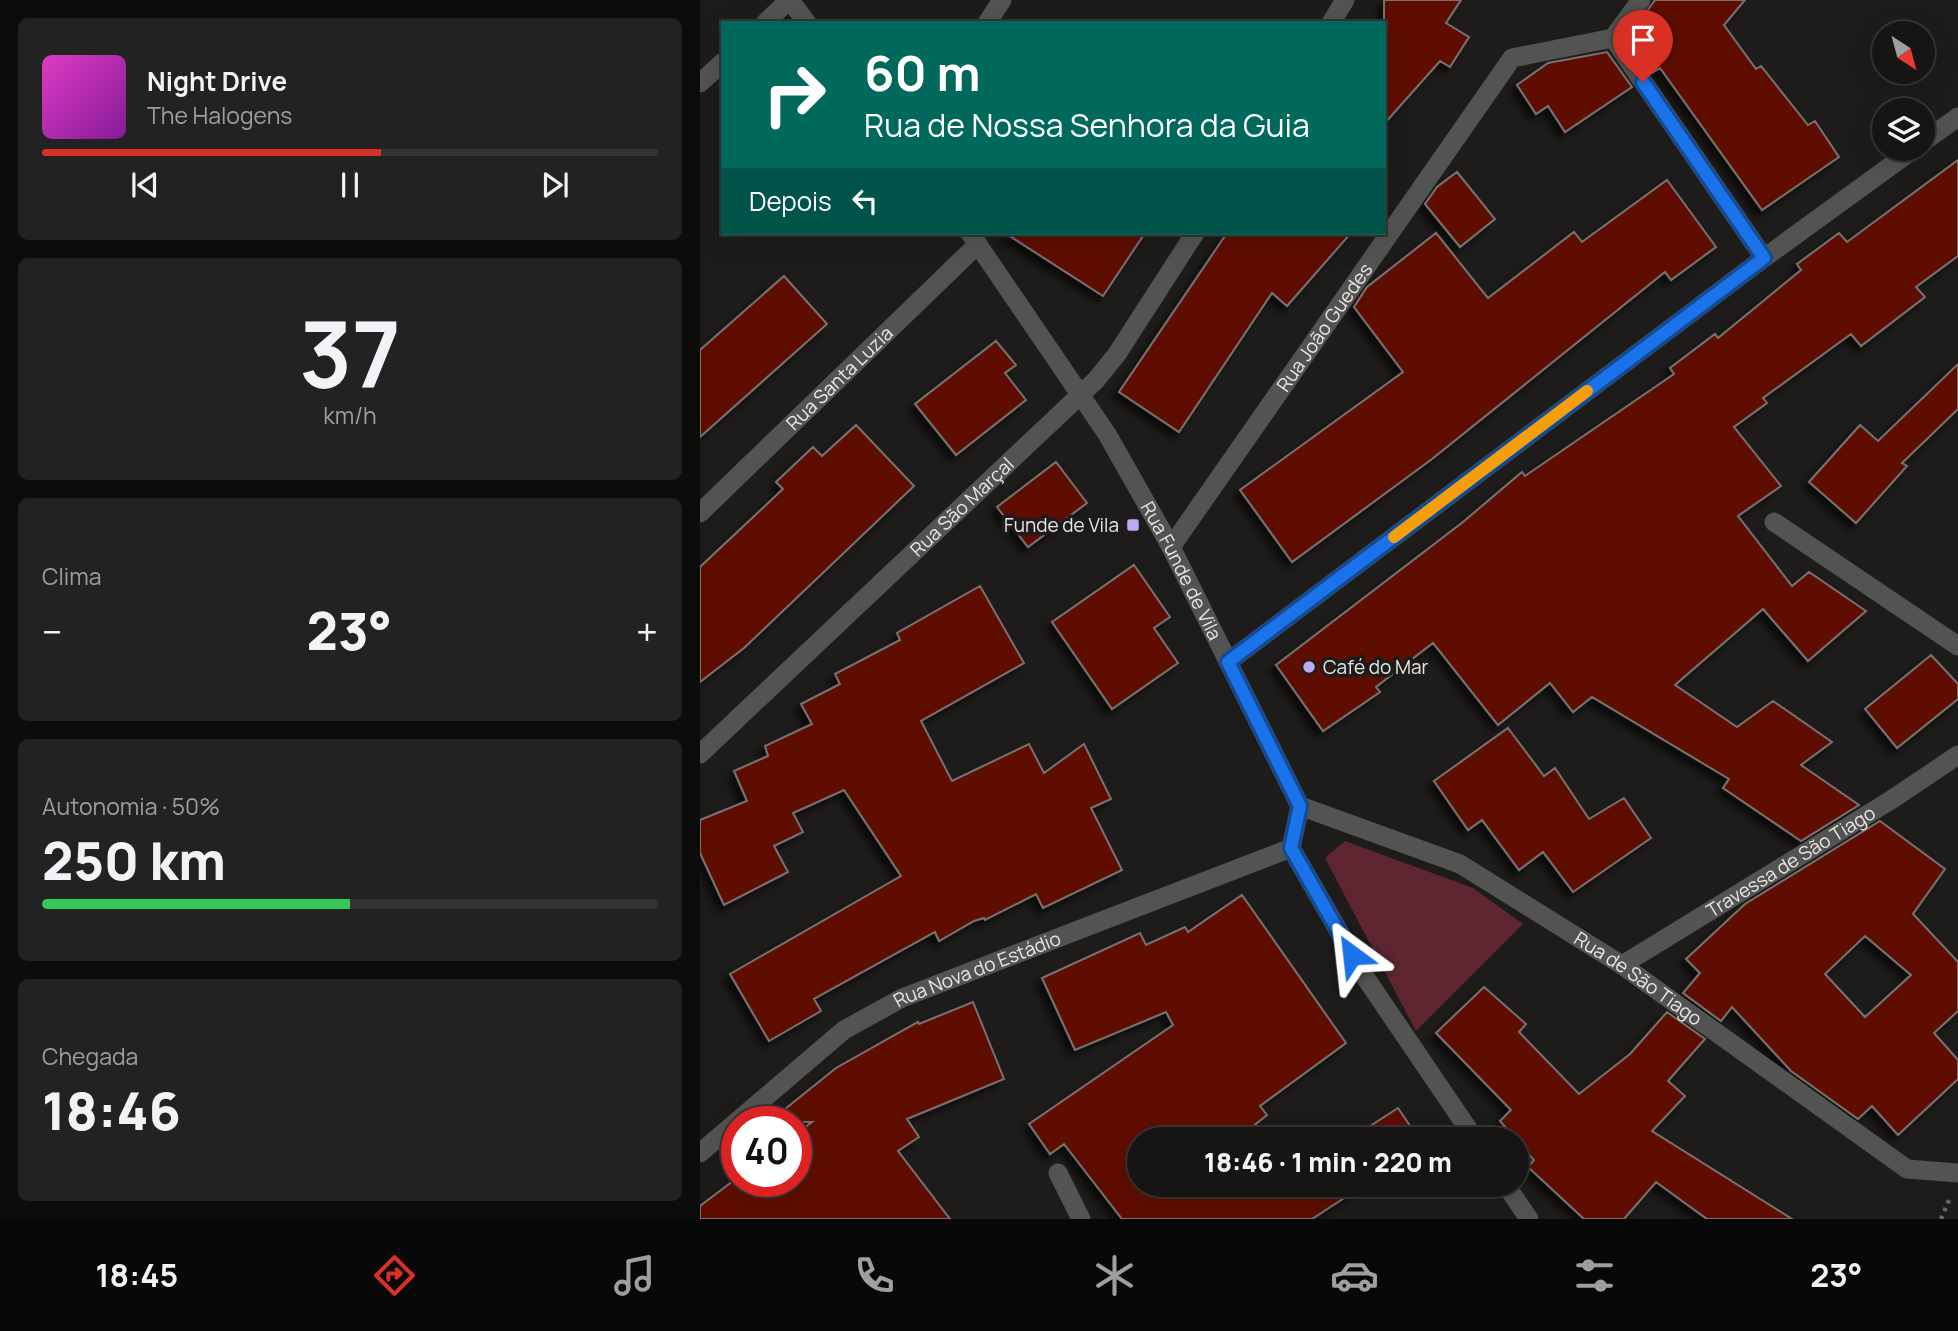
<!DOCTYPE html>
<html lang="pt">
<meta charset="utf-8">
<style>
:root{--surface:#161514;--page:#232222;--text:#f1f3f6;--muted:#9e9fa0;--line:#353434;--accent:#d93025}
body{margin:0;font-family:Manrope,sans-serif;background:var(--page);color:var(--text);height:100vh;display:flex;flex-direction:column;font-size:26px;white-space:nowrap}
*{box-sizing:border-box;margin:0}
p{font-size:23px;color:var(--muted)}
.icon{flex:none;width:38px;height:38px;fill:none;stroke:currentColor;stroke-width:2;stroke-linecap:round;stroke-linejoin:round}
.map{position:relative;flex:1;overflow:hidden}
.side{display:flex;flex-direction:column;gap:18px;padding:18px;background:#0c0c0b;width:700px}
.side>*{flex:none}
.hud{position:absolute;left:21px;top:21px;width:665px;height:214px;border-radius:0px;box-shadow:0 7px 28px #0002,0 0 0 2px var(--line);background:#00695c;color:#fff;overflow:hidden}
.needle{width:46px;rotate:144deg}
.tools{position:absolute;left:1172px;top:21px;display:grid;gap:14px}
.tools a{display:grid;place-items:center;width:63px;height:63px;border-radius:50%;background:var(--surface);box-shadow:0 7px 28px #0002,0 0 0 2px var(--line);font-size:35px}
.speed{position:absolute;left:21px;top:1106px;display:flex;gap:14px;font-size:35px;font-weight:700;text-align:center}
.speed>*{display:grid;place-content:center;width:91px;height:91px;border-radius:50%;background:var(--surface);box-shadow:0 7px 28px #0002,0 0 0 2px var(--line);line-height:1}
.speed .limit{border:10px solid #d22;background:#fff;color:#111}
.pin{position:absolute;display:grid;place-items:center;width:60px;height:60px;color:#fff;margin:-72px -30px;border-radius:50% 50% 50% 0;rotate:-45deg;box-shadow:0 0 7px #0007}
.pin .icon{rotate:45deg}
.me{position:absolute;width:77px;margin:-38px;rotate:330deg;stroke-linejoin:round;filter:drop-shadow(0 0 5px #0008)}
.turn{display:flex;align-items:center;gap:24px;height:147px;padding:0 28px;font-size:32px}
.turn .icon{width:91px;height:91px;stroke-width:2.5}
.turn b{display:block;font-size:49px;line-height:60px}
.then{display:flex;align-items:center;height:66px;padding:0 28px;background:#0003;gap:14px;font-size:26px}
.big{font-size:52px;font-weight:800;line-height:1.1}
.side .tile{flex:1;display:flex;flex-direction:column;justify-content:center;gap:10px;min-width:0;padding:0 24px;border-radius:10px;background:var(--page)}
.side .dial{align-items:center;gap:0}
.dial b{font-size:91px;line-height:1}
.song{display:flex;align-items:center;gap:21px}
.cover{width:84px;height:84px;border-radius:10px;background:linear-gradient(135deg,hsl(310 70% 55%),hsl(290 70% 35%))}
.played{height:7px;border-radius:4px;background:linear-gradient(90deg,var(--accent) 55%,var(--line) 55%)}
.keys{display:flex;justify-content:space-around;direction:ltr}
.heat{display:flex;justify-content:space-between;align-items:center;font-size:38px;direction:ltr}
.charge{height:10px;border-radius:5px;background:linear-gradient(90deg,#34c759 50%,var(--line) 0)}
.trip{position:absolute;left:427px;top:1127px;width:402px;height:70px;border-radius:35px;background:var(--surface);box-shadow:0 7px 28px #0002,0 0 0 2px var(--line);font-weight:800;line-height:70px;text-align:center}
.dock{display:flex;height:112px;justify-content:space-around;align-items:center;background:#090808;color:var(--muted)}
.dock .icon{width:49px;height:49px}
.dock .current{color:var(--accent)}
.dock b{font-size:32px;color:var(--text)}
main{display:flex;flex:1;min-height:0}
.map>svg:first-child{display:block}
.green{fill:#5f2631}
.building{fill:#5f1100;stroke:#757271;stroke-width:2;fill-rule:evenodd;filter:url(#shadow)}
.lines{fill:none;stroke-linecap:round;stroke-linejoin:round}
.path{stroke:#696766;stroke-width:4.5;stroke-dasharray:3.5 5;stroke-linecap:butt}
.minor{stroke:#535352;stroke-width:19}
.tertiary{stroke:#535352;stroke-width:19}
.route-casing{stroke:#114b97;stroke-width:18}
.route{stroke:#1a73e8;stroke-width:12}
.slow{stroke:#f59e0b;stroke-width:12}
.poi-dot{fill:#c0a8f3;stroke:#1e1c1a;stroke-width:2.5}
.labels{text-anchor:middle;stroke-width:7;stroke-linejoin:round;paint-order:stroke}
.street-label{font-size:19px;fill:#e9e7e6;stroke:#1e1c1a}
.poi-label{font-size:19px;fill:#e9e7e6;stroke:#1e1c1a;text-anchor:end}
</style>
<main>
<section class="side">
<div class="tile">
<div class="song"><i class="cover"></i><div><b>Night Drive</b><p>The Halogens</p></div></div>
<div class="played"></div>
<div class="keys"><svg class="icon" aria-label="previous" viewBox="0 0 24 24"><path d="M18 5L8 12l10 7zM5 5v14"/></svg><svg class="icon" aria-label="pause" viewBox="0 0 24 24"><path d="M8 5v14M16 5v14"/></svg><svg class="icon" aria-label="next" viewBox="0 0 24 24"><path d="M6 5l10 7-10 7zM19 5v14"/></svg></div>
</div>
<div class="tile dial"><b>37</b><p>km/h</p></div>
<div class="tile"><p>Clima</p>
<div class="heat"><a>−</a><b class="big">23°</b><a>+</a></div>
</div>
<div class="tile"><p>Autonomia · 50%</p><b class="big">250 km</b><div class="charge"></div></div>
<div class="tile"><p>Chegada</p><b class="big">18:46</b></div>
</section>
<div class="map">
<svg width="1258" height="1219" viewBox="0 0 1258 1219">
<defs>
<filter id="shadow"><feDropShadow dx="-6" dy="6" stdDeviation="3.5" flood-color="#0009"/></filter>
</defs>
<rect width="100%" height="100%" fill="#1e1c1a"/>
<path class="green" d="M 645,841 L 773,888 L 823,924 L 716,1031 L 625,858 Z"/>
<path class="building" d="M 684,0 L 761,0 L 746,23 L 769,37 L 750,67 L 740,61 L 684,124 Z
M 955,0 L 1045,0 L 1024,25 L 1056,69 L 1061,66 L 1108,125 L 1115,121 L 1139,157 L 1062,210 L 960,68 L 952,73 L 928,38 Z
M 907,52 L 932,87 L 865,132 L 848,106 L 836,114 L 817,85 L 848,63 Z
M 1258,160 L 1258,256 L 1216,287 L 1225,297 L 1161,346 L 1151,334 L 1063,398 L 1067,403 L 1034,427 L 1081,486 L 1038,516 L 1092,586 L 1109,572 L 1166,611 L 1108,661 L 1063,609 L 975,685 L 1037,727 L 1073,701 L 1132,742 L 1101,765 L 1159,805 L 1101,841 L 1023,788 L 1029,779 L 892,697 L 873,712 L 850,683 L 798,725 L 733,643 L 676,687 L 680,692 L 623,731 L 576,665 L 763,522 L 822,472 L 825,476 L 974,374 L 970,368 L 1015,334 L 1018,338 L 1101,270 L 1097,264 L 1139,233 L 1147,242 Z
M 757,172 L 795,219 L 760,247 L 725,204 L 737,187 Z
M 967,180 L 1016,247 L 971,280 L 965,272 L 732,459 L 592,562 L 540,490 L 703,372 L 654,307 L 667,287 L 736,233 L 788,298 L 874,232 L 882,242 Z
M 305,233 L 445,233 L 403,296 Z
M 527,233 L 651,233 L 587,306 L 572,293 L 479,432 L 419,392 Z
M 84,276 L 127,324 L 0,437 L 0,350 Z
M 296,341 L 316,365 L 305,373 L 326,400 L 256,455 L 215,404 Z
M 1258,364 L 1258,409 L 1202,463 L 1207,466 L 1156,523 L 1109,482 L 1160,425 L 1178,441 Z
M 156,425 L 214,486 L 44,648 L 0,682 L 0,567 L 83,489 L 76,482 L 113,447 L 122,456 Z
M 356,462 L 387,503 L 328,547 L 297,507 Z
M 434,565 L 470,617 L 454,628 L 478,663 L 412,709 L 352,622 Z
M 280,586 L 324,663 L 221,721 L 252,781 L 329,744 L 344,773 L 384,744 L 411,799 L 391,808 L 422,870 L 343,908 L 336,894 L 285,920 L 284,918 L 274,921 L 239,941 L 235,932 L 114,999 L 121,1011 L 69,1041 L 30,974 L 201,876 L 144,790 L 93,813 L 103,832 L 74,846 L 88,872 L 24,905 L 0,853 L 0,820 L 47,801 L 34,771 L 68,756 L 65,746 L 112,724 L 101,704 L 140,684 L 135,674 L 200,640 L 197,633 Z
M 1231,655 L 1258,684 L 1258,699 L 1197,748 L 1165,709 Z
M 808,728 L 844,776 L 855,768 L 889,819 L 924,798 L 951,838 L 873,892 L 843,852 L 819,870 L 782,820 L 768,830 L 734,781 Z
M 1180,821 L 1245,869 L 1213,914 L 1258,962 L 1258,1011 L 1234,1033 L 1258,1060 L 1258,1079 L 1198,1135 L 1172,1106 L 1158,1119 L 1091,1071 L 1032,1007 L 1021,1021 L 983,993 L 1000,973 L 986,959 L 1045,904 ZM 1165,936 L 1211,975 L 1165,1017 L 1125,974 Z
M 542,895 L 646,1043 L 560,1106 L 567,1115 L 551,1128 L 560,1139 L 439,1139 L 439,1185 L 664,1185 L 612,1219 L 422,1219 L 364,1144 L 350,1154 L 329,1124 L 473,1025 L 466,1012 L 375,1050 L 342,978 L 440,933 L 446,945 L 485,927 L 488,932 Z
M 784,987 L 826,1024 L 819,1032 L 879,1094 L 930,1054 L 967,1012 L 1005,1039 L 968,1081 L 985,1096 L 952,1131 L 1092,1219 L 1007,1219 L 956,1182 L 924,1219 L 884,1219 L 828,1167 L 834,1160 L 800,1121 L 811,1110 L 736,1033 Z
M 273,1002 L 304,1079 L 207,1119 L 219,1137 L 198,1151 L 250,1219 L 0,1219 L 0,1206 L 33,1181 L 96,1181 L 96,1134 L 112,1122 L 69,1122 L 136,1068 L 218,1022 L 219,1024 Z
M 698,1108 L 719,1139 L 650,1139 Z"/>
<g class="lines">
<path class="path" d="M 1241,1219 L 1249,1200"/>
<g class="minor">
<path d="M 287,23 L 302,0"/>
<path d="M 631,23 L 645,0"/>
<path d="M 913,38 L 1064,258"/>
<path d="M 1223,142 L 1258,117"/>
<path id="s1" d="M 0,513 L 278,244"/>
<path d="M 1074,522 L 1258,646"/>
<path id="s2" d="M 471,547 L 812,58 L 913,38 L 941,0"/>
<path d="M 528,662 L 1064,258 L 1214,149"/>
<path id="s3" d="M 0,754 L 396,380 L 417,354 L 495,233"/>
<path id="s4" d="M 600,806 L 760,864 L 922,965 L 1207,1169 L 1258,1173"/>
<path id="s5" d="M 922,965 L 1191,800 L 1258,755"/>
<path d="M 358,1173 L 381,1219"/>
</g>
<g class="tertiary">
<path d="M 90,0 L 107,23"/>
<path d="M 65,23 L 89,0"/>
<path d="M 0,83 L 23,62"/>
<path id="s6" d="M 270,233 L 407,434 L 471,547 L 600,806 L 591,848 L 665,977 L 775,1139"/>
<path id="s7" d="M 0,1153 L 144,1030 L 202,998 L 591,848"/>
<path d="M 806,1185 L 829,1219"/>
</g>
</g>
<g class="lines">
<g class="route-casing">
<path id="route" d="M 652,955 L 591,848 L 600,806 L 528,662 L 1064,258 L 943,82"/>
</g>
<use href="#route" class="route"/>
<path class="slow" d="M 694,537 L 887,391"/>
</g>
<g class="poi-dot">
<rect x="426" y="518" width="14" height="14" rx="3.5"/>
<circle cx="609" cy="667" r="7"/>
</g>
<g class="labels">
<g class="street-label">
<text dy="7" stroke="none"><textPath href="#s2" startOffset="268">Rua João Guedes</textPath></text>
<text dy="7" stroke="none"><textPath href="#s1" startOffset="194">Rua Santa Luzia</textPath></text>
<text dy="7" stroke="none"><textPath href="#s3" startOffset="360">Rua São Marçal</textPath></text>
<text dy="7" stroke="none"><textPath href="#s6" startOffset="399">Rua Funde de Vila</textPath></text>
<text dy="7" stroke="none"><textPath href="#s5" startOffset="198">Travessa de São Tiago</textPath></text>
<text dy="7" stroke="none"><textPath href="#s7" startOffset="336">Rua Nova do Estádio</textPath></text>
<text dy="7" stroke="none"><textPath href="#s4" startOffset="382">Rua de São Tiago</textPath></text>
</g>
<g class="poi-label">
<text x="419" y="532">Funde de Vila</text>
<text x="623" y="674" text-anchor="start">Café do Mar</text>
</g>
</g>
</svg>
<div class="tools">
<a><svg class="needle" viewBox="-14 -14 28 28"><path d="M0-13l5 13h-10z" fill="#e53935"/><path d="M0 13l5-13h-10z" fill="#9e9fa0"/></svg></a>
<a><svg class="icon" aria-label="layers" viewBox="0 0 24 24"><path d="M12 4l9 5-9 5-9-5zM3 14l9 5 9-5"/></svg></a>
</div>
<div class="speed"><div class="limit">40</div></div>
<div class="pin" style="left:943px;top:82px;background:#d93025"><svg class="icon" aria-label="arrive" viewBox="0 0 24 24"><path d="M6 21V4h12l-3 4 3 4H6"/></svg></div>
<svg class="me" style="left:652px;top:955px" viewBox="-20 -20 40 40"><path d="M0-17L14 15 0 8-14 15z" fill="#1a73e8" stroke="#fff" stroke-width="4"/></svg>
<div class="trip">18:46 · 1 min · 220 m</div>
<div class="hud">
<div class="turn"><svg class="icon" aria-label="right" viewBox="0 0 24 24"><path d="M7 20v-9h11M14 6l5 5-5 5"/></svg><div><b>60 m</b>Rua de Nossa Senhora da Guia</div></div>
<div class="then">Depois<svg class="icon" aria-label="left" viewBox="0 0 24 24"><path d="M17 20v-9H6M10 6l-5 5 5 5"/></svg></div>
</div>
</div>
</main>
<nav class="dock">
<b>18:45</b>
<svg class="icon current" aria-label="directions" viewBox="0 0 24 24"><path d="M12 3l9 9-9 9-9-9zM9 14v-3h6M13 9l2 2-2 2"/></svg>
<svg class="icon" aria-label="music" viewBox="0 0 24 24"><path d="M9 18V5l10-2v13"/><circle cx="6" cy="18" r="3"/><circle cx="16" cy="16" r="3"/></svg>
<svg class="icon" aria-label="phone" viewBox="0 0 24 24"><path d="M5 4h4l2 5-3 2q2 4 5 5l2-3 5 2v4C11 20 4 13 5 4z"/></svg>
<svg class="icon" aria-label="climate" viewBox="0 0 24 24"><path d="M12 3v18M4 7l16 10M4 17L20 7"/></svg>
<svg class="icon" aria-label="car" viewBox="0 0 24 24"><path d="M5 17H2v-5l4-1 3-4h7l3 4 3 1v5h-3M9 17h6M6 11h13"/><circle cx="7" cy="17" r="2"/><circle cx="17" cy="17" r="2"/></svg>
<svg class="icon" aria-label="filters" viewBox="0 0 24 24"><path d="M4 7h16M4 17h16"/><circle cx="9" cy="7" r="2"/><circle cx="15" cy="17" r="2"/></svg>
<b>23°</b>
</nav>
